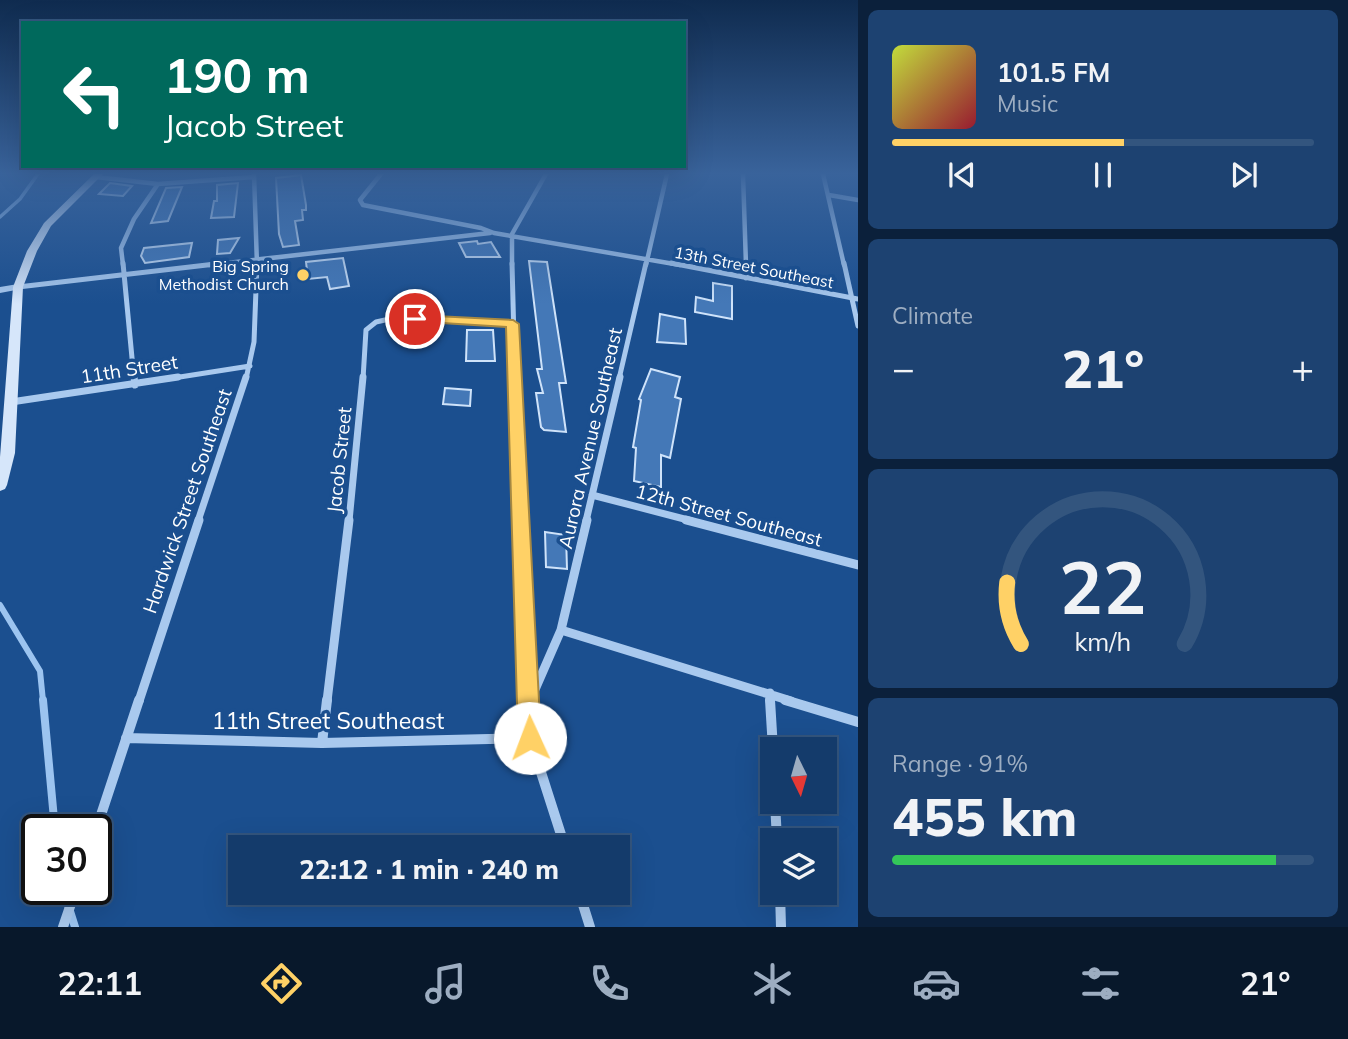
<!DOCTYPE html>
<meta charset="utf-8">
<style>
:root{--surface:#143b6b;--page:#1d4271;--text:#f1f3f6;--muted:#9dadc1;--line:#33557e;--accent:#ffd166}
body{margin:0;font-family:Mulish,sans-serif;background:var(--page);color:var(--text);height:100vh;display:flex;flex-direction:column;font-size:26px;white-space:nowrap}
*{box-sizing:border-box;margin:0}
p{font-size:23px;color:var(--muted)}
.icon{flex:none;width:38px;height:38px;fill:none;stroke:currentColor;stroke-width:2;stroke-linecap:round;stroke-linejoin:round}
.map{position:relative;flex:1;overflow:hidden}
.panel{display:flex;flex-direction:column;gap:10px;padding:10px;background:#0b203b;width:490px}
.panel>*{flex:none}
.top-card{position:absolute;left:21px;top:21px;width:665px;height:147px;border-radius:0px;box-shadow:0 7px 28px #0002,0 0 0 2px var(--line);background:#00695c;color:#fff;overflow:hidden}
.needle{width:46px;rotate:175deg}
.fabs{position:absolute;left:760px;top:737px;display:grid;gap:14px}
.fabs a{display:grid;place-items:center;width:77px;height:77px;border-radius:0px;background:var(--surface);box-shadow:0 7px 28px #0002,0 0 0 2px var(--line);font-size:35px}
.speed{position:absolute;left:21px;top:814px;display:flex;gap:14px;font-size:35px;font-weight:700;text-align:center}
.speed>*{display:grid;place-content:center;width:91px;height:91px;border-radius:50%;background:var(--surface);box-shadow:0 7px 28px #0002,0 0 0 2px var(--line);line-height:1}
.speed .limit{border:4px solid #111;border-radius:10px;background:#fff;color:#111}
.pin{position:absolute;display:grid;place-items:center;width:60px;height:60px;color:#fff;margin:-30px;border:4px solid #fff;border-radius:50%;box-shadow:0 2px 7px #0007}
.me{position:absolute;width:77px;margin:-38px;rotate:358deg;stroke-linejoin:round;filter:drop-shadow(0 0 5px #0008)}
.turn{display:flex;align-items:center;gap:24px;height:147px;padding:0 28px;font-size:32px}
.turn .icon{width:91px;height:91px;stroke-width:2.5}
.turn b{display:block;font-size:49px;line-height:60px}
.big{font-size:52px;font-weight:800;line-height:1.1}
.panel .tile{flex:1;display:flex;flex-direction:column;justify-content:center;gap:10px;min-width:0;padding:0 24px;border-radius:10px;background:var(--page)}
.panel .dial{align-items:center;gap:0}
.dial svg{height:182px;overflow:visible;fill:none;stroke:var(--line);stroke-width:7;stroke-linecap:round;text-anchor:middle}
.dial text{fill:var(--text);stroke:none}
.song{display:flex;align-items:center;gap:21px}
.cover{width:84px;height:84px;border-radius:10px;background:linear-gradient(135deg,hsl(70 70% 55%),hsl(350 70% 35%))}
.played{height:7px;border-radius:4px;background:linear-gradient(90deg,var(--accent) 55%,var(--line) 55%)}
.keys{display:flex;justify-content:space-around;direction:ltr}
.heat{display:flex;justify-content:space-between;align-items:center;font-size:38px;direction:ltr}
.charge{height:10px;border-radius:5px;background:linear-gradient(90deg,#34c759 91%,var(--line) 0)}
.trip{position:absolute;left:228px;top:835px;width:402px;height:70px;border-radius:0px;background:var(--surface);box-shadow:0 7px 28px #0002,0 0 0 2px var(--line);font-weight:800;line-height:70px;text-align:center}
.tab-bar{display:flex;height:112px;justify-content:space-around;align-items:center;background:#08182b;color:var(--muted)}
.tab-bar .icon{width:49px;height:49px}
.tab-bar .active{color:var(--accent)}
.tab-bar b{font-size:32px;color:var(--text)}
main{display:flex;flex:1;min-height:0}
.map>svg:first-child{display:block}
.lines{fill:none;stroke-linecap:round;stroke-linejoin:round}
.stream-far2{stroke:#9cc4f0;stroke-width:3.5}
.stream-far1{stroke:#9cc4f0;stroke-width:6}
.stream{stroke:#9cc4f0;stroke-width:8}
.building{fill:#4478b7;stroke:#cfe3fa;stroke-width:2}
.minor-far4{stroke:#a9c9ee;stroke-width:4.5}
.minor-far3{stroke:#a9c9ee;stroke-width:5}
.minor-far2{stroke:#a9c9ee;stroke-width:7}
.minor-far1{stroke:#a9c9ee;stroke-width:9}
.minor{stroke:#a9c9ee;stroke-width:10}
.tertiary{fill:#a9c9ee;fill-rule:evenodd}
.secondary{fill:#d6e6fa;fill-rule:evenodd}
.route{fill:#ffd166;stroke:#a68842;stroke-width:2}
.poi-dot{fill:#ffd166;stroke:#1b4f8f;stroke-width:2.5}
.labels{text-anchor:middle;stroke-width:7;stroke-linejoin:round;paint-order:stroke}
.far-poi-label{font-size:16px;fill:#fff;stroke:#1b4f8f;text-anchor:end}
.far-street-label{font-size:16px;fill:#fff;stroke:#1b4f8f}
.street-label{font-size:19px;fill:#fff;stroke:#1b4f8f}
.near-street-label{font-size:23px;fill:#fff;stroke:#1b4f8f}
</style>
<main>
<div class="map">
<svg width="858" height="927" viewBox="0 0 858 927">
<rect width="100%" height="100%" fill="#1b4f8f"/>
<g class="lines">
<path class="stream-far2" d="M 0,217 L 20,199 L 38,174"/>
<path class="stream-far1" d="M 0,605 L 40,671 L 43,701"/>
<path class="stream" d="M 43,700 L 55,830
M 63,889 L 75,927"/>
</g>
<path class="building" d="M 301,175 L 306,205 L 306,210 L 302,210 L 303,220 L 295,221 L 299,245 L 283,247 L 279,234 L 276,178 Z
M 110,183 L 132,186 L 123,196 L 99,194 Z
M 238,183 L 234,217 L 211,218 L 214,201 L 217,201 L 217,185 Z
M 182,187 L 168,221 L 151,223 L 166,188 Z
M 239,238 L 230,253 L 217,254 L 218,240 Z
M 477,241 L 478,244 L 491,242 L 500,257 L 466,257 L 459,243 Z
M 192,243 L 189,257 L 145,263 L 141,256 L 144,248 Z
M 343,258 L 349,286 L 330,289 L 327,277 L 308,279 L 306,262 Z
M 529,261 L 547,262 L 566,383 L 559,383 L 566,432 L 544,430 L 541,427 L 536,393 L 543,393 L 537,369 L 542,369 Z
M 713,283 L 732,286 L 732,319 L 695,312 L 696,297 L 713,301 Z
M 660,314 L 685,319 L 686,344 L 657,342 Z
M 467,330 L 493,330 L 495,361 L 466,361 Z
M 651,369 L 680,377 L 675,397 L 681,399 L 670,458 L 661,455 L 661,487 L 634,481 L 636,448 L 633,447 L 641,400 L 639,399 Z
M 445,388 L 471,390 L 470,406 L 443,404 Z
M 545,532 L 566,535 L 567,569 L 546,567 Z"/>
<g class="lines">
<path class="minor-far4" d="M 254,174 L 257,265
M 381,174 L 360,200 L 363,205 L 481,228 L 494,233 L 680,265
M 743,174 L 746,265
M 823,174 L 844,265
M 96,177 L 158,184 L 254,177
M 829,195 L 858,200
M 123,265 L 121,248 L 134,219 L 158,184
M 209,265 L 490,233
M 512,265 L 512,234 L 546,174
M 646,265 L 667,174"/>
<path class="minor-far3" d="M 123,263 L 134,379
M 512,263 L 515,379
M 671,263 L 858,299
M 746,263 L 746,278
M 844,263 L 858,326
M 18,287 L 224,263
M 167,379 L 250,366
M 246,379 L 254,342 L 257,263
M 363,379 L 366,330 L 376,322 L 394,318 L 513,324
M 619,379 L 646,263"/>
<path class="minor-far2" d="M 134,377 L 135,385
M 515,377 L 521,521
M 11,402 L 178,377
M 592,495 L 692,521
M 198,521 L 246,377
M 349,521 L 363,377
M 586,521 L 620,377"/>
<path class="minor-far1" d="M 521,520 L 528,701
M 686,520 L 858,565
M 561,630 L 791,701
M 770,693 L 770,701
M 139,701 L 199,520
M 327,701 L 349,520
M 530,701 L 561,630 L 587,520"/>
<path class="minor" d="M 528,700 L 530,738 L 565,847
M 770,700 L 773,749
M 785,700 L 858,722
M 126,738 L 322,743 L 530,738
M 322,743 L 327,700
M 775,802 L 777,840
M 96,830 L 139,700
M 579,892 L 590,927
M 780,892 L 781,927
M 63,927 L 76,889"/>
<path class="tertiary" d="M 18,284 L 22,287 L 21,289 L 0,293 L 0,287 Z"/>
<path class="secondary" d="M 94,174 L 103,174 L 51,226 L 37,251 L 23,287 L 15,453 L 7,485 L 5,489 L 0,491 L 0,457 L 13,287 L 27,251 L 44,223 Z"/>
</g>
<linearGradient id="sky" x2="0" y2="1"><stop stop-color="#0f2b4f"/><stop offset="0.57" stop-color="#39639b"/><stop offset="1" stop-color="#39639b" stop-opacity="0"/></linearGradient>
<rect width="858" height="304" fill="url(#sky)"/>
<path class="route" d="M 415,315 L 513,320 L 519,324 L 541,738 L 538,746 L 530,750 L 522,746 L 518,738 L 506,327 L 410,321 L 410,316 Z"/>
<circle class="poi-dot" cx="303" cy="275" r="7"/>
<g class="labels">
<g class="far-poi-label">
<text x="289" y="272">Big Spring<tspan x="289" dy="18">Methodist Church</tspan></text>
</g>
<g class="far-street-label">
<text transform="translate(754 267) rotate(11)" y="6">13th Street Southeast</text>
</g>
<g class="street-label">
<text transform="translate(129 369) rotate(-9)" y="7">11th Street</text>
<text transform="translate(590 438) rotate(-77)" y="7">Aurora Avenue Southeast</text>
<text transform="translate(339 460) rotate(-84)" y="7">Jacob Street</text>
<text transform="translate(187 501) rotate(-71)" y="7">Hardwick Street Southeast</text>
<text transform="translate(729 515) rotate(15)" y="7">12th Street Southeast</text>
</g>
<g class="near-street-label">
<text x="328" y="729">11th Street Southeast</text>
</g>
</g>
</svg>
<div class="fabs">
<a><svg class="needle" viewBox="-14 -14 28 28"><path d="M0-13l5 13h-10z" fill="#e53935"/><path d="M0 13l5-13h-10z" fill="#9dadc1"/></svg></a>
<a><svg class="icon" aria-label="layers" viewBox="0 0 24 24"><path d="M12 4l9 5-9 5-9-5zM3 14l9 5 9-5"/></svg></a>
</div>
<div class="speed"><div class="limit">30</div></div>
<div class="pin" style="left:415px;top:319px;background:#d93025"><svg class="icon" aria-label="arrive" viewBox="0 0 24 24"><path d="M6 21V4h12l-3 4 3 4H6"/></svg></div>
<svg class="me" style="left:530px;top:738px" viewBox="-20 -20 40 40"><circle r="19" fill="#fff"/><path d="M0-13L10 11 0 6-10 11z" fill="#ffd166"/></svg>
<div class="trip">22:12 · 1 min · 240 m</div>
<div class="top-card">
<div class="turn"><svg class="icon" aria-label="left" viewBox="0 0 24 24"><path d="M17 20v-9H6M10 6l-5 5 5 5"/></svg><div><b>190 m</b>Jacob Street</div></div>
</div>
</div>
<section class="panel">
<div class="tile">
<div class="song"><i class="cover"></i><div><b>101.5 FM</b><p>Music</p></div></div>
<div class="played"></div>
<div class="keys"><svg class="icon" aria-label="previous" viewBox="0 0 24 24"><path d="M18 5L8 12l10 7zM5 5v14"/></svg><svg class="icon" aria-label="pause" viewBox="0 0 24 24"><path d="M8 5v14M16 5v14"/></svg><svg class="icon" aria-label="next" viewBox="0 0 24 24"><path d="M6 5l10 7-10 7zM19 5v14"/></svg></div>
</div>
<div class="tile"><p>Climate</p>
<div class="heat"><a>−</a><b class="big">21°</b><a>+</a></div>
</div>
<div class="tile dial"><svg viewBox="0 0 100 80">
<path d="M14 69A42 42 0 1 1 86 69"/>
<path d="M14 69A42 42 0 0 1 8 42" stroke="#ffd166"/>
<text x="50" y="56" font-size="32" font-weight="700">22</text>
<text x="50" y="72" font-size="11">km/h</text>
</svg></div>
<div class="tile"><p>Range · 91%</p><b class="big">455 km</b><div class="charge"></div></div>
</section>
</main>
<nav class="tab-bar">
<b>22:11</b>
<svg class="icon active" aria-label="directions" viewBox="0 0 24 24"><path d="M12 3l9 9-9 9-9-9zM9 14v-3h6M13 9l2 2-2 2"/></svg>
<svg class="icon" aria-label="music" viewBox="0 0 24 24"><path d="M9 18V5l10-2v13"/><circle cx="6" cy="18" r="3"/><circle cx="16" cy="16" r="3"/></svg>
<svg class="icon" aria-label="phone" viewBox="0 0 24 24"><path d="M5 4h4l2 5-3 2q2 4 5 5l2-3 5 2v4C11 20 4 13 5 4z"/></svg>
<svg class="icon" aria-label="climate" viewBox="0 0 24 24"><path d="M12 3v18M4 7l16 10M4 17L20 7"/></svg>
<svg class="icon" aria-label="car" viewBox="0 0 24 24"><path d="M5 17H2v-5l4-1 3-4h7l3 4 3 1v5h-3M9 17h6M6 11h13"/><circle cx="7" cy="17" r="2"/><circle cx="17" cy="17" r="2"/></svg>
<svg class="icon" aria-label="filters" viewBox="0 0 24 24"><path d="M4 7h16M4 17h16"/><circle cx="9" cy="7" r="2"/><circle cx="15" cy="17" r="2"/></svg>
<b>21°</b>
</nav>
